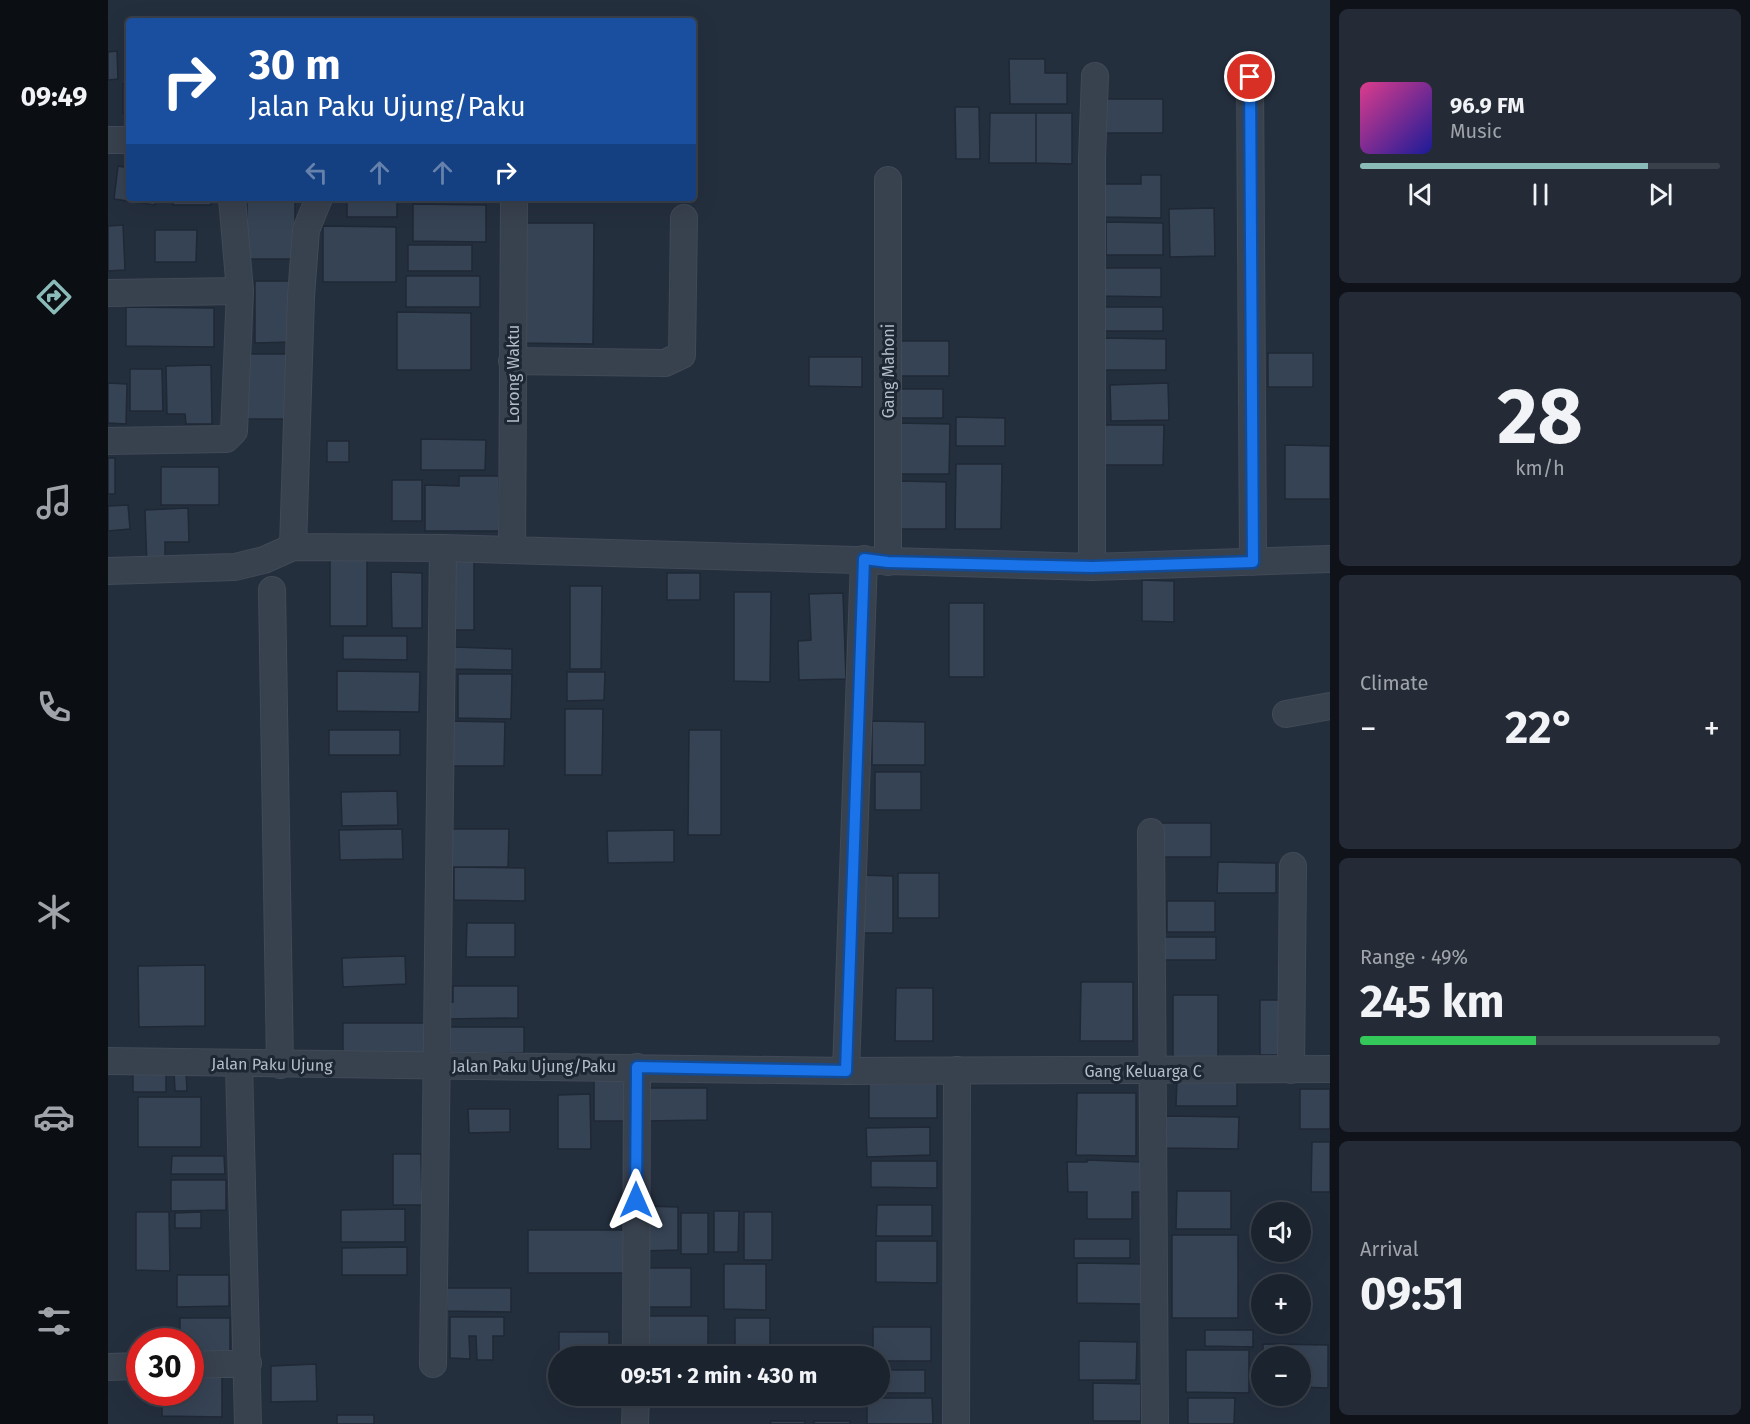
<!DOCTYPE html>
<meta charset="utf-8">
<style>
:root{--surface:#1b232e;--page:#242b36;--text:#f1f3f6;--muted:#a0a4aa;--line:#39404a;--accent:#8bbbb9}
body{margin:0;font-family:"Fira Sans",sans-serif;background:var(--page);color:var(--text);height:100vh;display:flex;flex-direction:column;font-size:22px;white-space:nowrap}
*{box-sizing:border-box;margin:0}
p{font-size:20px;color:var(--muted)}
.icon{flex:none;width:33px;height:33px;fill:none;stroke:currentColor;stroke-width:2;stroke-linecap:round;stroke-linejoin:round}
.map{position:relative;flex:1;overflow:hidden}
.panel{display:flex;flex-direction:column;gap:9px;padding:9px;background:#0f1319;width:420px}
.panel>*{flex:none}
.guide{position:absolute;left:18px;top:18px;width:570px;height:183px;border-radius:6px;box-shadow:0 6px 24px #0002,0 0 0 2px var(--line);background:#1a4fa0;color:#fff;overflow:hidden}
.fabs{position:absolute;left:1143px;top:1202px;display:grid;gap:12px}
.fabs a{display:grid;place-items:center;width:60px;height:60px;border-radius:50%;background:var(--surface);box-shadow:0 6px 24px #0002,0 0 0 2px var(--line);font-size:30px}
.speed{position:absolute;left:18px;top:1328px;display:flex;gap:12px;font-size:30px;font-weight:700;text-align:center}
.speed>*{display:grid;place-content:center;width:78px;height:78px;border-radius:50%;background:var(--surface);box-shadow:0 6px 24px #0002,0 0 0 2px var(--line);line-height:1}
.speed .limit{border:9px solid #d22;background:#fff;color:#111}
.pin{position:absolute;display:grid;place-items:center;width:51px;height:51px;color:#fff;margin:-26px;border:3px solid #fff;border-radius:50%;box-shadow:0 2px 6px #0007}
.me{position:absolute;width:66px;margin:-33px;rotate:0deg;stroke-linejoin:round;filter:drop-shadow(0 0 4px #0008)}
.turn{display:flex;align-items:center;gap:21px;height:126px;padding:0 24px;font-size:27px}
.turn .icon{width:78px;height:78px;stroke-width:2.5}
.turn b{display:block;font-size:42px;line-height:51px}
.lanes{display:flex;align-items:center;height:57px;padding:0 24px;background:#0003;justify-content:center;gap:30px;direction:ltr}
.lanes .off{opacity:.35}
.big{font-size:45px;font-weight:700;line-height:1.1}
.panel .card{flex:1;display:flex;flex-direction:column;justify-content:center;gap:9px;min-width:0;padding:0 21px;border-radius:9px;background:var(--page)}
.panel .dial{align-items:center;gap:0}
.dial b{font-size:78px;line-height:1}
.song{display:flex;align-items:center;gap:18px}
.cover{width:72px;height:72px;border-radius:9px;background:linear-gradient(135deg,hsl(330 70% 55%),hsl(240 70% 35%))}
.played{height:6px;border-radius:3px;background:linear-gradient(90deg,var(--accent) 80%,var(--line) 80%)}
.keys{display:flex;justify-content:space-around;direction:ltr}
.heat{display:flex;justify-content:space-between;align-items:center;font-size:33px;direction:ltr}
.charge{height:9px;border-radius:4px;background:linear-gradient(90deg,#34c759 49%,var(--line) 0)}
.trip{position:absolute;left:440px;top:1346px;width:342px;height:60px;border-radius:30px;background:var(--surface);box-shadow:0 6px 24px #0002,0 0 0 2px var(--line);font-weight:700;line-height:60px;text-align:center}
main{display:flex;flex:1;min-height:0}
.tab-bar{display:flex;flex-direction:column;width:108px;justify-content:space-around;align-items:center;background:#0b0e12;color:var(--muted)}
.tab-bar .icon{width:42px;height:42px}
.tab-bar .active{color:var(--accent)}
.tab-bar b{font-size:27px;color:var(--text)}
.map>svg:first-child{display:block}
.building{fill:#364354;stroke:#1f2835;stroke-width:1.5}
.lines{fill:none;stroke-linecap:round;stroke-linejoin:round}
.street-casing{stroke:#414a57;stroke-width:28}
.street{stroke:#38414e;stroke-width:26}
.route-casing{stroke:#114b97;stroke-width:15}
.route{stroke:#1a73e8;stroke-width:10}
.labels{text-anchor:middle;stroke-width:6;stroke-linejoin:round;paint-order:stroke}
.street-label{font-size:16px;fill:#b4bcc9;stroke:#1d2633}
</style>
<main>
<nav class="tab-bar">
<b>09:49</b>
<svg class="icon active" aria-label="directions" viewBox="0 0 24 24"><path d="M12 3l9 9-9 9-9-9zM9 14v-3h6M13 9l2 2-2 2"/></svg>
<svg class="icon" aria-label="music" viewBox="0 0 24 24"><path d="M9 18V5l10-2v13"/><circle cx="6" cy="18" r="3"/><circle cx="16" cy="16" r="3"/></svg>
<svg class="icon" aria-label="phone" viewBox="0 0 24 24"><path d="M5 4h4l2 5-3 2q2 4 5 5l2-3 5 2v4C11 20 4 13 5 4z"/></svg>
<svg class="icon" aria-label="climate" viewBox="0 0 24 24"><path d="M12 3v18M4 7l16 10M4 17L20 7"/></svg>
<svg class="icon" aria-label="car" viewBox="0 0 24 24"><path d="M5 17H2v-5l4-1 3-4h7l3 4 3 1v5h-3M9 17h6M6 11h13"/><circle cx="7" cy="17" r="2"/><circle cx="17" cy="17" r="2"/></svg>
<svg class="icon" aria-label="filters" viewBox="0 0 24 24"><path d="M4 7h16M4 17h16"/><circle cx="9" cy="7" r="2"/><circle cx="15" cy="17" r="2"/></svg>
</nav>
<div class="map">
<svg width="1222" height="1424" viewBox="0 0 1222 1424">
<rect width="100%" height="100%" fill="#242f3e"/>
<path class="building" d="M 17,49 L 21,49 L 21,77 L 17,77 Z
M 9,51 L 10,79 L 0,80 L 0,52 Z
M 901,59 L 937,59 L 937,73 L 959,73 L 959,104 L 902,104 Z
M 15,84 L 21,84 L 21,113 L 15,113 Z
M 994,99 L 1055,99 L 1055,133 L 994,133 Z
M 847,107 L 871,107 L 872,159 L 848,159 Z
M 882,113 L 928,113 L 928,163 L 881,163 Z
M 928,113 L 964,113 L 964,164 L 928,163 Z
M 10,166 L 21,168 L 21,198 L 47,198 L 47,205 L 6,199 Z
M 1033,175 L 1053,175 L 1053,218 L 996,217 L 996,184 L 1033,184 Z
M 65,198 L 103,198 L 103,205 L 65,205 Z
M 139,198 L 187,198 L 187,259 L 139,259 Z
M 239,198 L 289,198 L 289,217 L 239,217 Z
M 301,198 L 369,198 L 369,199 L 301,199 Z
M 305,204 L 378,205 L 378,242 L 305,241 Z
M 1106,208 L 1107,256 L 1062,257 L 1061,209 Z
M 998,222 L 1055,223 L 1055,255 L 998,255 Z
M 408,223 L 486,223 L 485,344 L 408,343 Z
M 15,225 L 17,270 L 0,271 L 0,226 Z
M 215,226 L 288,227 L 288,282 L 215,282 Z
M 47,230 L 89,230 L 88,262 L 47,262 Z
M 300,245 L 364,245 L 364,271 L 300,271 Z
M 993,268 L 1053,268 L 1053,297 L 993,296 Z
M 298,276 L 372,276 L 372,307 L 298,307 Z
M 147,281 L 184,281 L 184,342 L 147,343 Z
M 18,307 L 106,308 L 106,347 L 18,346 Z
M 992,307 L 1055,307 L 1055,331 L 991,331 Z
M 289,312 L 363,313 L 363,370 L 289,370 Z
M 997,338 L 1058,339 L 1058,370 L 997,370 Z
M 785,341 L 841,341 L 841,376 L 784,376 Z
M 1160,353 L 1205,353 L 1205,387 L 1160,387 Z
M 138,354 L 182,354 L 182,419 L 138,419 Z
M 701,357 L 754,357 L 754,387 L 701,386 Z
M 103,365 L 104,424 L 78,424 L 77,414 L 59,414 L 58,366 Z
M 22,369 L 54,369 L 55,411 L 22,411 Z
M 0,383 L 19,384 L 18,424 L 0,423 Z
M 1060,383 L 1061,420 L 1003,421 L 1002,385 Z
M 785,389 L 835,389 L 835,418 L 785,418 Z
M 848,417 L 897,418 L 897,446 L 848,446 Z
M 787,423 L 842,424 L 841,474 L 786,474 Z
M 990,425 L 1056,425 L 1055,465 L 990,465 Z
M 313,439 L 378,440 L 377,470 L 313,470 Z
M 219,441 L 241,441 L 241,462 L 219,462 Z
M 1177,445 L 1222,446 L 1222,499 L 1177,499 Z
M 0,458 L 7,458 L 7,494 L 0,494 Z
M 848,464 L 894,464 L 893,529 L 847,529 Z
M 53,467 L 111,467 L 111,505 L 53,505 Z
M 351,476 L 391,476 L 391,531 L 317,531 L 317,485 L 351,486 Z
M 284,480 L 314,480 L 314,521 L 284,521 Z
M 792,481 L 838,482 L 838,529 L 791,529 Z
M 20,505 L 22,529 L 0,531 L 0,506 Z
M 80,508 L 81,542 L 57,542 L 57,567 L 39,568 L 37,510 Z
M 222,554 L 259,554 L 259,626 L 222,626 Z
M 340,555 L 366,555 L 366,630 L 339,630 Z
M 283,572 L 314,573 L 314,628 L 284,628 Z
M 559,573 L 592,573 L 592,600 L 559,600 Z
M 1034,580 L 1066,581 L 1066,622 L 1034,621 Z
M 462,586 L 494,586 L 493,669 L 462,669 Z
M 626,592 L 663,592 L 662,682 L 626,681 Z
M 735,593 L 738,679 L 691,680 L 690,641 L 703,640 L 701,594 Z
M 841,603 L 876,603 L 876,677 L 841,677 Z
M 235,636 L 299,636 L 299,660 L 235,659 Z
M 346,647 L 404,649 L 404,670 L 346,669 Z
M 229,671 L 312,672 L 311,712 L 229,711 Z
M 459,672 L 497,672 L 496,700 L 459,701 Z
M 350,674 L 404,674 L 403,719 L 350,718 Z
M 457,709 L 495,709 L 494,775 L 457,775 Z
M 337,721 L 397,722 L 396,766 L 336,766 Z
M 764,721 L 817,722 L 817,765 L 764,765 Z
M 221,730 L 292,730 L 292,755 L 221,755 Z
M 581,730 L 613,730 L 613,835 L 580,835 Z
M 767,772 L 813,772 L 813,810 L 767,810 Z
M 289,791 L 290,825 L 234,826 L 233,792 Z
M 1054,823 L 1103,823 L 1103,857 L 1054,857 Z
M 294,829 L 295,859 L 232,860 L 231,830 Z
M 343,829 L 401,829 L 400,867 L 343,867 Z
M 566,830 L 566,862 L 500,863 L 499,831 Z
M 1110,862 L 1168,863 L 1168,893 L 1109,893 Z
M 346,867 L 417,868 L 417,901 L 346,900 Z
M 790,873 L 831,873 L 831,918 L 790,918 Z
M 752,875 L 785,876 L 785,933 L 752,933 Z
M 1059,901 L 1107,901 L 1107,932 L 1059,932 Z
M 359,923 L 407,923 L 407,957 L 358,957 Z
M 1055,937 L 1108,937 L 1108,960 L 1055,960 Z
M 297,956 L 298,984 L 235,987 L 234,958 Z
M 97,965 L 97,1026 L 31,1027 L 30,966 Z
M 973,982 L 1025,982 L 1025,1041 L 972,1041 Z
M 345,986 L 410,986 L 410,1018 L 338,1019 L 338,1002 L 345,1002 Z
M 788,988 L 825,988 L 825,1041 L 787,1041 Z
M 1065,995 L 1110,995 L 1110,1062 L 1065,1061 Z
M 1152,1000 L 1173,1000 L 1172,1055 L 1152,1055 Z
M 235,1023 L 317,1023 L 317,1057 L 235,1058 Z
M 342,1027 L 416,1027 L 416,1053 L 342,1053 Z
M 25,1071 L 58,1071 L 58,1092 L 25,1092 Z
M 66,1071 L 78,1072 L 79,1091 L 67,1091 Z
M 486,1076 L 516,1076 L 516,1121 L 486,1121 Z
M 1069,1080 L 1129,1080 L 1129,1106 L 1068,1106 Z
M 761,1084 L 829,1084 L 829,1118 L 761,1118 Z
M 539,1088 L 599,1088 L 599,1120 L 539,1121 Z
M 1192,1089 L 1222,1089 L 1222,1129 L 1192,1129 Z
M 969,1093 L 1028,1093 L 1028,1156 L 968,1155 Z
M 482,1094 L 483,1149 L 450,1149 L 450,1095 Z
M 30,1097 L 93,1097 L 93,1147 L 30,1147 Z
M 360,1109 L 402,1109 L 402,1132 L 361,1133 Z
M 1058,1116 L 1131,1117 L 1130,1149 L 1058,1148 Z
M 822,1127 L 822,1155 L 759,1157 L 758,1128 Z
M 1204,1142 L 1222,1142 L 1222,1192 L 1203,1192 Z
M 285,1154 L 313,1154 L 314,1205 L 285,1205 Z
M 64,1156 L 116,1156 L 117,1174 L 63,1174 Z
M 979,1160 L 1034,1162 L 1034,1192 L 1024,1192 L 1024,1219 L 979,1219 L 979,1192 L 960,1192 L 959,1162 L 979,1162 Z
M 763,1161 L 829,1161 L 829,1188 L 763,1187 Z
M 63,1180 L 118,1180 L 118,1210 L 63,1211 Z
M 1069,1191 L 1123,1191 L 1123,1229 L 1068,1229 Z
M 769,1205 L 824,1205 L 824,1236 L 768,1236 Z
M 534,1206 L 570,1207 L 570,1250 L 534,1251 Z
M 297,1209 L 297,1242 L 233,1242 L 233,1210 Z
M 606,1211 L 631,1211 L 630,1252 L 606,1252 Z
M 28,1212 L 61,1212 L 62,1271 L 28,1270 Z
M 93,1212 L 93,1228 L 67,1228 L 67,1213 Z
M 636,1212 L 664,1212 L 664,1260 L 636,1260 Z
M 573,1213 L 600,1213 L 600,1254 L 573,1254 Z
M 420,1230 L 519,1230 L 519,1273 L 420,1273 Z
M 1064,1235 L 1130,1235 L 1130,1318 L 1064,1318 Z
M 966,1239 L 1022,1239 L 1022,1258 L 966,1258 Z
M 768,1241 L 829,1241 L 829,1283 L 768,1282 Z
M 299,1247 L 299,1275 L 234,1275 L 234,1248 Z
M 969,1263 L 1034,1264 L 1034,1304 L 969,1303 Z
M 616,1264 L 658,1264 L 658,1310 L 616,1309 Z
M 538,1268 L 583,1268 L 583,1307 L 538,1307 Z
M 69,1275 L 121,1275 L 121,1306 L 69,1307 Z
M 339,1288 L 403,1288 L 403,1312 L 339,1311 Z
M 531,1316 L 600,1316 L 600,1356 L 530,1356 Z
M 342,1317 L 396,1317 L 396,1336 L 385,1336 L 385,1360 L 369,1360 L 368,1336 L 361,1336 L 362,1359 L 342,1358 Z
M 72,1318 L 122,1318 L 122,1357 L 82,1357 L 82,1341 L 72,1341 Z
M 627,1318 L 662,1318 L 662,1356 L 627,1356 Z
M 765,1327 L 823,1327 L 823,1361 L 771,1361 L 771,1356 L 765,1356 Z
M 1097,1330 L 1145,1330 L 1145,1347 L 1097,1346 Z
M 451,1332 L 501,1332 L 501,1356 L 451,1356 Z
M 971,1341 L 1029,1342 L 1028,1380 L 971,1380 Z
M 1155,1344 L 1220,1345 L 1220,1388 L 1192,1387 L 1192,1356 L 1155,1356 Z
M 1078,1350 L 1141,1350 L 1141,1393 L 1078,1392 Z
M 208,1364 L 209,1401 L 163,1402 L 163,1366 Z
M 82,1367 L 114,1367 L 114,1417 L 54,1416 L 54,1392 L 82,1392 Z
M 771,1370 L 817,1370 L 817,1393 L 771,1393 Z
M 985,1383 L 1033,1384 L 1033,1421 L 985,1421 Z
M 759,1398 L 824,1398 L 825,1424 L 759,1424 Z
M 1080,1398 L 1127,1398 L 1126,1424 L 1080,1424 Z
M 229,1415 L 266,1415 L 266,1424 L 229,1424 Z
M 663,1421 L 697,1421 L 697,1424 L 662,1424 Z
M 706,1421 L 742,1421 L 742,1424 L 706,1424 Z"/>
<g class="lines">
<g class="street-casing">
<path id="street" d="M 1142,77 L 1145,562
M 0,140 L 21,140
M 0,293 L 132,291
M 404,361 L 557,363 L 574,355 L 576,218
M 0,441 L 118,439 L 126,431 L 132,291 L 124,198
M 185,547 L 193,297 L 198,230 L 211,198
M 404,550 L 406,198
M 780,562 L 780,180
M 984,567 L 984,158 L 987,76
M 0,571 L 127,567 L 156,560 L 185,547 L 335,548 L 984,567 L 1222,559
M 164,590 L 172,1065
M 1178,714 L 1222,706
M 1043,832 L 1047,1424
M 0,1061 L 738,1071 L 1222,1069
M 131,1064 L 140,1424
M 1183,1070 L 1185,866
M 738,1071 L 756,559
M 528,1356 L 529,1067
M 325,1364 L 335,548
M 82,1365 L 140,1363
M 0,1367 L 32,1366
M 527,1424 L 528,1395
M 848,1424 L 849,1070"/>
</g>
<use href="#street" class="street"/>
</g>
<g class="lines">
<g class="route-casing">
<path id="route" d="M 528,1200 L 529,1067 L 738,1071 L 756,559 L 780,562 L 984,567 L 1145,562 L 1142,77"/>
</g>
<use href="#route" class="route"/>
</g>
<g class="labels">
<g class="street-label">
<text transform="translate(780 371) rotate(-90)" y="6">Gang Mahoni</text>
<text transform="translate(405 374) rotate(-90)" y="6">Lorong Waktu</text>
<text transform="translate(164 1064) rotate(1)" y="6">Jalan Paku Ujung</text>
<text x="426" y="1072">Jalan Paku Ujung/Paku</text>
<text x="1035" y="1077">Gang Keluarga C</text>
</g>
</g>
</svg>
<div class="fabs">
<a><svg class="icon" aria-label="sound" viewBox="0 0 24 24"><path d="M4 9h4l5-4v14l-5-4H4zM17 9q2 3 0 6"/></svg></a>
<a>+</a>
<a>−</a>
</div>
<div class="speed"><div class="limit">30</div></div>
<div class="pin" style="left:1142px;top:77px;background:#d93025"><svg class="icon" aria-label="arrive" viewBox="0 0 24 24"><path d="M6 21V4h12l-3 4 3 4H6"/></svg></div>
<svg class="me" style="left:528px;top:1200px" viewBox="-20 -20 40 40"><path d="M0-17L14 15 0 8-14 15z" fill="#1a73e8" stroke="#fff" stroke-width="4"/></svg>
<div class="trip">09:51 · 2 min · 430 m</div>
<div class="guide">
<div class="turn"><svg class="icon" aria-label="right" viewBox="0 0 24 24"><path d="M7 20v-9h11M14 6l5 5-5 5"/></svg><div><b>30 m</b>Jalan Paku Ujung/Paku</div></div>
<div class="lanes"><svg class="icon off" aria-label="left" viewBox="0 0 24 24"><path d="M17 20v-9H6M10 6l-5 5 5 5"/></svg><svg class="icon off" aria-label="ahead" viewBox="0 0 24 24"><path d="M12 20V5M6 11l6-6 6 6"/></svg><svg class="icon off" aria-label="ahead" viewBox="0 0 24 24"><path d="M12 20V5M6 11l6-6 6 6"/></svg><svg class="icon" aria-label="right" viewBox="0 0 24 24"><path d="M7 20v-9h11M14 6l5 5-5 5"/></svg></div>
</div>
</div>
<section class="panel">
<div class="card">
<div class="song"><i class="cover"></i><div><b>96.9 FM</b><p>Music</p></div></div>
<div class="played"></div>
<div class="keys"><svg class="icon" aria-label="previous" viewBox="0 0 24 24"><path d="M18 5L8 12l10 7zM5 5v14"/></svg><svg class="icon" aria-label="pause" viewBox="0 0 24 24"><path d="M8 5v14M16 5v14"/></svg><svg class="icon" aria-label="next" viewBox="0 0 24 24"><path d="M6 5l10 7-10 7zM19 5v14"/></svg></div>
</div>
<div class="card dial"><b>28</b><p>km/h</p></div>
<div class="card"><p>Climate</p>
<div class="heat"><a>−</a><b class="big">22°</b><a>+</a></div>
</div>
<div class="card"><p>Range · 49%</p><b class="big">245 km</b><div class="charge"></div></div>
<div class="card"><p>Arrival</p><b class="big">09:51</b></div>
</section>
</main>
